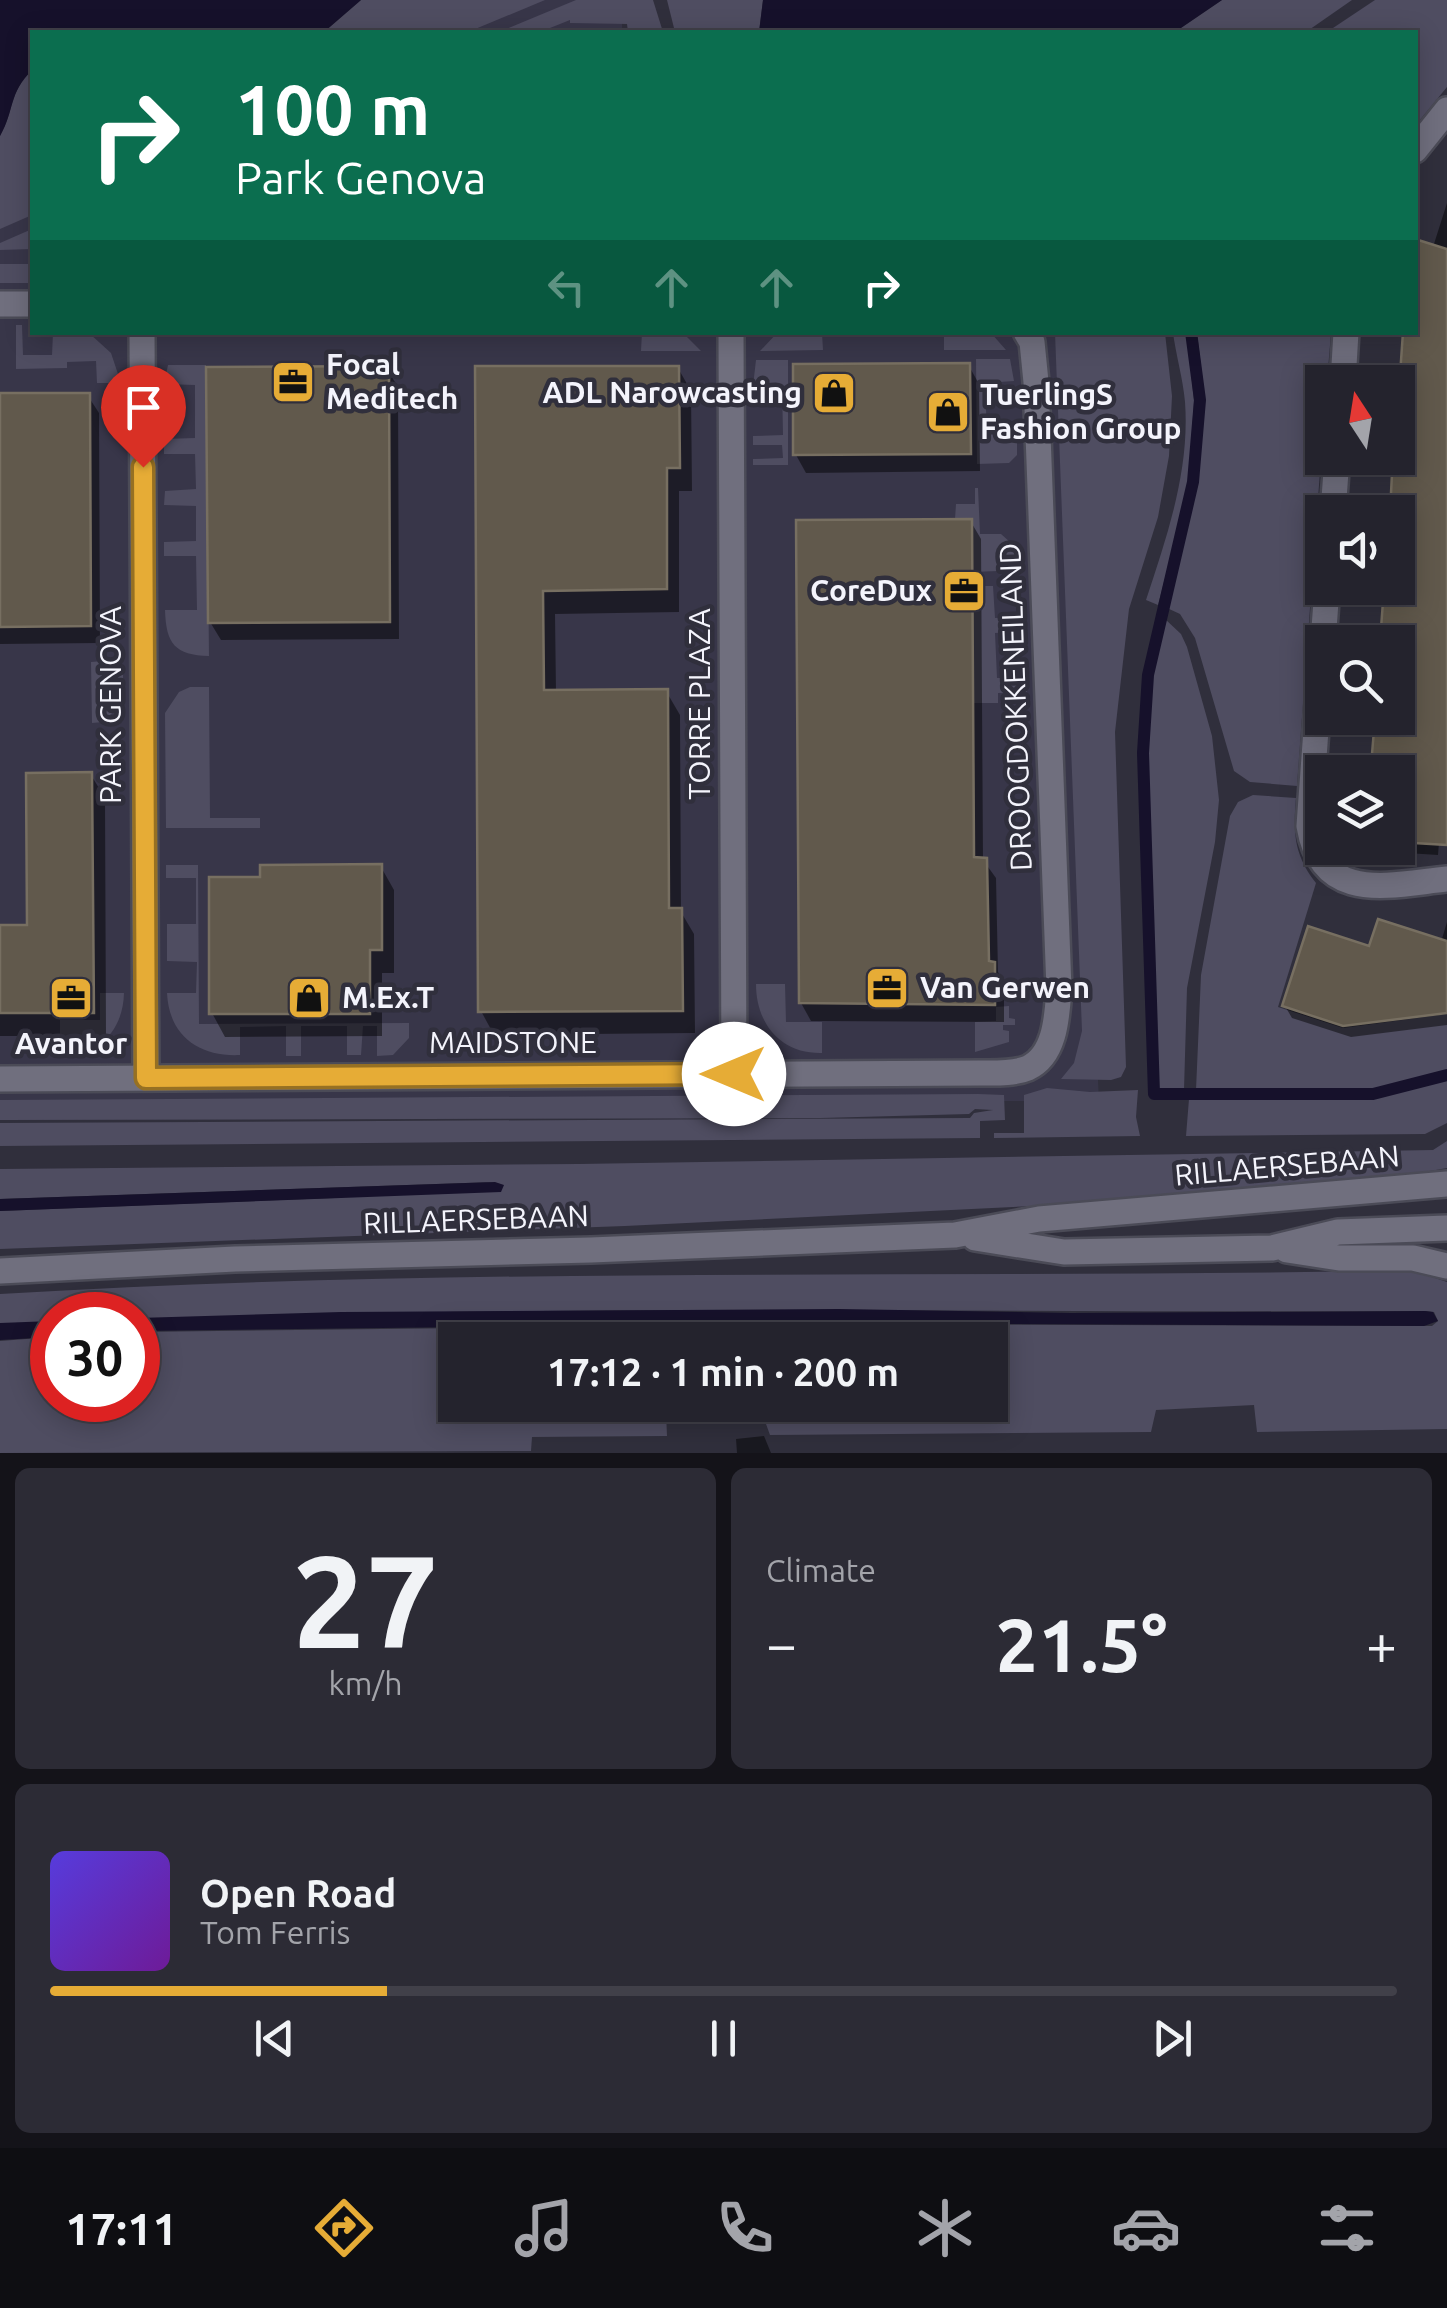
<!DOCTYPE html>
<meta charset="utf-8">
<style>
:root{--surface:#24232d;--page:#2c2b35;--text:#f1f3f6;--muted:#a3a4aa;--line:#414049;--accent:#e6ac36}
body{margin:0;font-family:Ubuntu,sans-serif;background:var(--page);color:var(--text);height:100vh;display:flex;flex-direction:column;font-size:38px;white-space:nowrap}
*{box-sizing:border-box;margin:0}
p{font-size:32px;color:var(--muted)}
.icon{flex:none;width:55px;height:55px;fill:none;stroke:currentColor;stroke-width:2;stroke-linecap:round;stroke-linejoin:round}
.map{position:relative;height:1453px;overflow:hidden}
.sheet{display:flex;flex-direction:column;gap:15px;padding:15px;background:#141319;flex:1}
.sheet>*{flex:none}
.guide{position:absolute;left:30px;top:30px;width:1388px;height:305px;border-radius:0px;box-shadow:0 5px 25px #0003,0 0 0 2px var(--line);background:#0b6e4f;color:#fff;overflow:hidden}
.needle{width:65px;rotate:348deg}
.buttons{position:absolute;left:1305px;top:365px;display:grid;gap:20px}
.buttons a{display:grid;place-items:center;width:110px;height:110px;border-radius:0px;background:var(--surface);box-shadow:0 5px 25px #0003,0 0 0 2px var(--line);font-size:50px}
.speed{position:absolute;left:30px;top:1292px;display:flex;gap:20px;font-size:50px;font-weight:700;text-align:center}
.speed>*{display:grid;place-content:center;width:130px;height:130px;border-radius:50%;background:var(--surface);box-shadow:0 5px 25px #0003,0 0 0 2px var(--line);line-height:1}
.speed .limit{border:15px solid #d22;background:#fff;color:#111}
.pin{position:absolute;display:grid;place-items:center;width:85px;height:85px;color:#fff;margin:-102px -42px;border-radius:50% 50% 50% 0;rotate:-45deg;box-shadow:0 0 10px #0007}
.pin .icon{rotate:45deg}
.me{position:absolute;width:110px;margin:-55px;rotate:270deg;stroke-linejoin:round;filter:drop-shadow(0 0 8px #0008)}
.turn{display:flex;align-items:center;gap:35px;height:210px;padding:0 40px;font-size:45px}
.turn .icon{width:130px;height:130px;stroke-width:2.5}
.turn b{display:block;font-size:70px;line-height:85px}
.lanes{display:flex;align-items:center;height:95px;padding:0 40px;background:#0003;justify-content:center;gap:50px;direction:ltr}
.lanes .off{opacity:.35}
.big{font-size:75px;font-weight:700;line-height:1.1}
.sheet .widget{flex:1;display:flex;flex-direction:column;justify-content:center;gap:15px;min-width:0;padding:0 35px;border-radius:15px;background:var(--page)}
.sheet .dial{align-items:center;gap:0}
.dial b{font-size:130px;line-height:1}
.song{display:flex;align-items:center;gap:30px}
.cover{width:120px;height:120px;border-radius:15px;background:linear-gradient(135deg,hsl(250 70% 55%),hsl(280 70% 35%))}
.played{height:10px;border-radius:5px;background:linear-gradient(90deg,var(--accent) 25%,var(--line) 25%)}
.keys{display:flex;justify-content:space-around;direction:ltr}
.heat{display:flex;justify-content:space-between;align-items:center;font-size:55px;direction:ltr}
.sheet .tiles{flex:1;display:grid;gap:15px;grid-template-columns:1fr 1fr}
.widget:last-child{grid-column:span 2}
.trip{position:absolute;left:438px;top:1322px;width:570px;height:100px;border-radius:0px;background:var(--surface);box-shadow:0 5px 25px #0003,0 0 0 2px var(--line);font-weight:700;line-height:100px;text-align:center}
.tab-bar{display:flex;height:160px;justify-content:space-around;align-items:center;background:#0e0e12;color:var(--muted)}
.tab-bar .icon{width:70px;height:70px}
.tab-bar .selected{color:var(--accent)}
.tab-bar b{font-size:45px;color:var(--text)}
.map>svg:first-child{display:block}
.built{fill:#383649}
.green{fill:#4f4d61;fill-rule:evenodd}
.water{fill:#16112b}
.shadow{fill:#0007}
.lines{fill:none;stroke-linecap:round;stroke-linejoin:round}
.stream{stroke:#16112b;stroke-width:12}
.building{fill:#61594c;stroke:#776f61;stroke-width:2.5}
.minor-casing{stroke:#4b4b57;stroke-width:30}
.tertiary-casing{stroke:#4b4b57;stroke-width:30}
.minor{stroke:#706f7e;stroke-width:25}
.tertiary{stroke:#706f7e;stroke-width:25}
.route-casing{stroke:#967023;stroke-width:25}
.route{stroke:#e6ac36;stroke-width:18}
.labels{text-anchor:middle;stroke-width:9;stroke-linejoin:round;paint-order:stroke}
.poi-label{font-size:30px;font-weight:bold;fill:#f4f4fc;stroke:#302f3c;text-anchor:start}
.street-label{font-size:30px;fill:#f4f4fc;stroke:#302f3c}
</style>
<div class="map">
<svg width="1447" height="1453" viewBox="0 0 1447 1453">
<rect width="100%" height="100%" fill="#302f3c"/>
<path class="built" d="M 469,0 L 622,0 L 622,32 L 390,32 Z
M 32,178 L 32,332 L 1062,333 L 1099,1101 L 0,1102 L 0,191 Z"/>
<path class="green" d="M 361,0 L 545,0 L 468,32 L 324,32 Z
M 576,0 L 653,0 L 663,32 L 628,32 L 627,24 L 570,23 L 570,20 L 540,32 L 499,32 Z
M 667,0 L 763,0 L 759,32 L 675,32 Z
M 1222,0 L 1352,0 L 1306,32 L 1175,32 Z
M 1375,0 L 1447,0 L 1447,87 L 1415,126 L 1415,32 L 1327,32 Z
M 32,70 L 32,215 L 0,229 L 0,136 C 15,109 8,94 32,70 Z
M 32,229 L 32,249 L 0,250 L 0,243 Z
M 0,264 L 32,264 L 32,283 L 0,283 Z
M 16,325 L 22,325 L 23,355 L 52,355 L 53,333 L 89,333 L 111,353 L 121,383 L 97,383 L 96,361 L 67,362 L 67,368 L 16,369 Z
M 642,332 L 683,333 L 701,351 L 641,351 Z
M 778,332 L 822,333 L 823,350 L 760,351 Z
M 944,333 L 991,333 L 1006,350 L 944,350 Z
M 1055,333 L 1165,333 L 1172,396 L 1169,456 L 1158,517 L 1129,609 L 1115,732 L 1126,1067 L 1121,1077 L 1111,1080 L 1061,1079 L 1074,1063 L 1082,1031 Z
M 1173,333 L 1187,333 L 1194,401 L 1188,490 L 1158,605 L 1146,600 C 1167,536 1190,471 1185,402 C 1183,379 1176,355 1173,333 Z
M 1197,333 L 1331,333 L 1327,382 L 1322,382 L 1322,444 L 1297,786 L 1250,782 L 1234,771 L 1195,638 L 1180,614 L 1167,608 L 1198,484 L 1205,400 Z
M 976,359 L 1010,359 L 1014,381 L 985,383 L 987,434 L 1017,434 L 1017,455 L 1009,463 L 977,464 Z
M 756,360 L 788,360 L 788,465 L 753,465 L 753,459 L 783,458 L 782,445 L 753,445 L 753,436 L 783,435 L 782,386 L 753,386 Z
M 168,365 L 206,365 L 209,656 C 175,655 166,644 165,610 L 197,610 L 196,556 L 164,556 L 164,542 L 196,541 L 196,506 L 164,505 L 165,491 L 196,489 L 195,454 L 164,454 L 164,439 L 195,438 L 195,385 L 164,384 Z
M 975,488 L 978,488 L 980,534 L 1001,534 L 1021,552 L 1022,570 L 972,572 L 972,520 L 955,519 L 956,504 L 975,504 Z
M 973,586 L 993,586 L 995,618 L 1023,617 L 1024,631 L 995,633 L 997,678 L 1026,678 L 1027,692 L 998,693 L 998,703 L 957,703 L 973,683 Z
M 1165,619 L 1181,634 L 1187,647 L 1212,736 L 1219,800 L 1215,842 L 1187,988 L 1184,1090 L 1158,1089 L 1148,764 L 1152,678 Z
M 103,661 L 123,675 L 123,702 L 103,722 L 92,723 L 91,662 Z
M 190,687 L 209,687 L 210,818 L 260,818 L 260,828 L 166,828 L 165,713 L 179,692 Z
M 1253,795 L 1296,798 C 1293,833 1294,855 1316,883 L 1278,1007 L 1343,1028 L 1447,1014 L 1447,1071 L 1374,1089 L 1196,1090 L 1201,975 L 1230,816 L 1238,802 Z
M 166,865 L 198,865 L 199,1024 L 409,1023 L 409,1038 L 393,1055 L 377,1056 L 377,1026 L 363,1026 L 361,1055 L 347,1055 L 347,1026 L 301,1026 L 301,1056 L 286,1056 L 286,1026 L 240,1027 L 240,1055 C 199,1057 169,1036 167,993 L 196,993 L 197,962 L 167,961 L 167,924 L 196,924 L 196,878 L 166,878 Z
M 756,984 L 785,984 L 786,1022 L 822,1022 L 822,1053 C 781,1054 756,1024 756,984 Z
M 100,993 L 124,993 C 123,1032 98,1055 60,1057 L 60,1020 L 100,1020 Z
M 1009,1006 L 1009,1018 L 1015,1019 L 1015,1025 L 1003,1025 L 1003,1030 L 1009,1031 L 1009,1042 L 975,1052 L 975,1022 L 996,1021 L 996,1007 Z
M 1447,1080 L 1447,1123 L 1425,1134 L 1186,1136 L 1189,1099 L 1365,1099 Z
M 1047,1088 L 1090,1092 L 1138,1090 L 1136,1117 L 1140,1136 L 994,1138 L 994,1133 L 1024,1133 L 1024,1095 Z
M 978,1094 L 1004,1095 L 1005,1120 L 980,1121 L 980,1138 L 0,1146 L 0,1123 L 970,1118 L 974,1113 L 993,1110 L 975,1109 L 969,1114 L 821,1118 L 0,1120 L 0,1100 Z
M 1447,1141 L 1447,1168 L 1419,1173 L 1033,1206 L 625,1226 L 0,1249 L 0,1211 L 334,1198 L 495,1182 L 0,1199 L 0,1169 L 579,1164 L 1433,1150 Z
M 1375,1271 L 1420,1273 L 1447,1282 L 1447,1429 L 1257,1432 L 1254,1405 L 1156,1410 L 1151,1432 L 770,1435 L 762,1413 L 666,1412 L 667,1436 L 532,1437 L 531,1451 L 0,1453 L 0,1341 L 52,1337 L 52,1400 L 138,1400 L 138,1332 L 806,1324 L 1424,1326 L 1432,1326 L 1438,1321 L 1434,1312 L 1425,1311 C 996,1313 566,1304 138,1319 L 138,1315 L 52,1315 L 52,1322 L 0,1324 L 0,1294 C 458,1266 917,1279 1375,1271 ZM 455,1340 L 990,1340 L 990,1405 L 455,1405 Z"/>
<path class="water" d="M 0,0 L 361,0 L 324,32 L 32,32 L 32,70 C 8,94 15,110 0,136 Z
M 763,0 L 1222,0 L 1175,32 L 759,32 Z
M 495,1182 L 504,1185 L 501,1192 L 0,1211 L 0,1199 Z
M 839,1309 L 1071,1313 L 1425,1311 L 1433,1312 L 1438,1321 L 1424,1326 L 806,1323 L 138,1331 L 138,1318 L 341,1312 Z
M 52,1321 L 52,1337 L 0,1340 L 0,1323 Z"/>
<path class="shadow" d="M 1447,203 L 1447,818 L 1441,818 L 1438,855 L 1375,851 L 1373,848 L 1398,848 L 1398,772 L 1373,772 L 1377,718 L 1398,718 L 1398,642 L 1383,642 L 1387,588 L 1398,588 L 1398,512 L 1392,512 L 1404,346 L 1402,332 L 1415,332 L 1415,261 L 1433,247 Z
M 969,366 L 979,384 L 980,471 L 806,473 L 796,455 Z
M 678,368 L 691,391 L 692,491 L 679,491 L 679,612 L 555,614 L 556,692 L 666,691 L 680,715 L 681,912 L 694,934 L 695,1033 L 494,1035 L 481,1011 L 477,369 Z
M 387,369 L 398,387 L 399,639 L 221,640 L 210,622 Z
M 0,396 L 88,396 L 99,413 L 100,643 L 0,644 Z
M 971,522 L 981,539 L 983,860 L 996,878 L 998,972 L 1004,982 L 1004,1022 L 811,1021 L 801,1003 Z
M 91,775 L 105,798 L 106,1036 L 0,1036 L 0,927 L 29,927 Z
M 381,867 L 394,890 L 394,973 L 382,973 L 382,1036 L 225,1037 L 212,1013 L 262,880 Z
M 1447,922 L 1447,1025 L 1351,1037 L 1292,1018 L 1285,1006 L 1371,949 L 1441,942 Z
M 764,1436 L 771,1453 L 737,1453 L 736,1439 Z"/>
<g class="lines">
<path class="stream" d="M 1191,332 L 1200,400 L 1193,482 L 1148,675 L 1143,753 L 1154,1094 L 1373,1094 L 1447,1075"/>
</g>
<path class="building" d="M 1415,239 L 1447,249 L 1447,845 L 1398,842 L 1398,767 L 1371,766 L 1375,718 L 1398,718 L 1398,642 L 1380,642 L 1384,588 L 1398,588 L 1398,512 L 1390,512 L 1392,474 L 1398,474 L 1398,404 L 1403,332 L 1415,332 Z
M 970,363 L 971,454 L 793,455 L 793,364 Z
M 389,366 L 390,622 L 208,623 L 206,367 Z
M 475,366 L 679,366 L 680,468 L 667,468 L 667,589 L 543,591 L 544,690 L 668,689 L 669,908 L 682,908 L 683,1011 L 478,1012 Z
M 0,393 L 90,393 L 91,626 L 0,627 Z
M 972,519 L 974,857 L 987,858 L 989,961 L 995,962 L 995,1005 L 799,1003 L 796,520 Z
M 92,772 L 94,1013 L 0,1013 L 0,925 L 27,925 L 26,773 Z
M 382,864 L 382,950 L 370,950 L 370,1014 L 209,1014 L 209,877 L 260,877 L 260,865 Z
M 1378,919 L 1447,941 L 1447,1013 L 1343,1026 L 1282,1006 L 1308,926 L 1369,946 Z"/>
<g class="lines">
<g class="minor-casing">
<path id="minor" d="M 1415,150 L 1447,110
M 0,304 L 32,304
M 142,332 L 146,1078
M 731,332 L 734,1075
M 1343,382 L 1346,332
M 1333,512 L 1337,458
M 1323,642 L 1327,588
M 1322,647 L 1309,826 C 1322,904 1388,885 1447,879
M 0,1079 L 980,1073 C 994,1073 1014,1074 1028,1068 C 1056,1055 1057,1015 1059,989 L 1036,382 L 1032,342 L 1026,332"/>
</g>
<g class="tertiary-casing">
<path id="tertiary" d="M 975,1238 L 1064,1252 L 1272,1248 L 1338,1232 L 1447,1228
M 1287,1250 L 1339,1258 L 1413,1258 L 1447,1266
M 0,1271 L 235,1259 L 591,1250 L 955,1235 L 1039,1219 L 1447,1184"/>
</g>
<use href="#minor" class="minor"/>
<use href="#tertiary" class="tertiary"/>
</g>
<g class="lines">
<g class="route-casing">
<path id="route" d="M 143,467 L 146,1078 L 734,1074"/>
</g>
<use href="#route" class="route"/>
</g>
<defs>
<g id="office-square" transform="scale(2.25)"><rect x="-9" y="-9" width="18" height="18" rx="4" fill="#e6ac36" stroke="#302f3c"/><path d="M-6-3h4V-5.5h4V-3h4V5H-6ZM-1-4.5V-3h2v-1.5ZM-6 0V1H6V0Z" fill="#111"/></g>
<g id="shop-square" transform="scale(2.25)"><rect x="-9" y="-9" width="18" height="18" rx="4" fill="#e6ac36" stroke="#302f3c"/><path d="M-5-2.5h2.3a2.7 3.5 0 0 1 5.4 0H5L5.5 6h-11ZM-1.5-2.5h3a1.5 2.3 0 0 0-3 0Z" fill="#111"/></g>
</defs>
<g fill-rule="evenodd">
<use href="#office-square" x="293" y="382"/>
<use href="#shop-square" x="834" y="393"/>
<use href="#shop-square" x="948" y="412"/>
<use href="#office-square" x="964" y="591"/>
<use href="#office-square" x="887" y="988"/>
<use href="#office-square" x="71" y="998"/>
<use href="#shop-square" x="309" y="998"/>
</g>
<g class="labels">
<g class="poi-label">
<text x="326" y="375">Focal<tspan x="326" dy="34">Meditech</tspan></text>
<text x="802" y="403" text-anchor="end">ADL Narowcasting</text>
<text x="980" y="405">TuerlingS<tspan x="980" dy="34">Fashion Group</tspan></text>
<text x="932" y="601" text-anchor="end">CoreDux</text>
<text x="920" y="998">Van Gerwen</text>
<text x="342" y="1008">M.Ex.T</text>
<text x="71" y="1054" text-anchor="middle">Avantor</text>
</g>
<g class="street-label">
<text transform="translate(700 704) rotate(-90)" y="10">TORRE PLAZA</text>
<text transform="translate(111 705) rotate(-90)" y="10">PARK GENOVA</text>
<text transform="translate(1016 707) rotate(-92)" y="10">DROOGDOKKENEILAND</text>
<text x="513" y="1053">MAIDSTONE</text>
<text transform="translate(1287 1166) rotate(-5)" y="10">RILLAERSEBAAN</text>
<text transform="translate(476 1220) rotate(-2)" y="10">RILLAERSEBAAN</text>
</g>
</g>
</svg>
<div class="buttons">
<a><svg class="needle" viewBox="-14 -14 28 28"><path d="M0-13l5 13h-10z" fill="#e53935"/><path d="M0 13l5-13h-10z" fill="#a3a4aa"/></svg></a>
<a><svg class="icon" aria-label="sound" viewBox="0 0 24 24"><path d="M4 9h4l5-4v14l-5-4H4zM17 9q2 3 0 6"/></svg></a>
<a><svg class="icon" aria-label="search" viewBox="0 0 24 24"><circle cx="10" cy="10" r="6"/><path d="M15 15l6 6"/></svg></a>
<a><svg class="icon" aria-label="layers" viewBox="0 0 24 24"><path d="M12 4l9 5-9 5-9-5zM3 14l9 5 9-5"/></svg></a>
</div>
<div class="speed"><div class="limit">30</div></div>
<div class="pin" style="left:143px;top:467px;background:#d93025"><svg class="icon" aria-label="arrive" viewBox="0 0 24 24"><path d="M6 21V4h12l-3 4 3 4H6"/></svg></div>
<svg class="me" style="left:734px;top:1074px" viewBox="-20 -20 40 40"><circle r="19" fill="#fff"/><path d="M0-13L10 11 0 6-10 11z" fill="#e6ac36"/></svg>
<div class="trip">17:12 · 1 min · 200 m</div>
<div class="guide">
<div class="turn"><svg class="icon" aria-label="right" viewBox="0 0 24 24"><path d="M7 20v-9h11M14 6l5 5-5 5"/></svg><div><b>100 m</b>Park Genova</div></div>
<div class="lanes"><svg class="icon off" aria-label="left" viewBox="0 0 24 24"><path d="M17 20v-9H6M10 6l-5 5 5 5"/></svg><svg class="icon off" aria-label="ahead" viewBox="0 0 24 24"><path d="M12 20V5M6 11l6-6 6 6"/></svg><svg class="icon off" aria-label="ahead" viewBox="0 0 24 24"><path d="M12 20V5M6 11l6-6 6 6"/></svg><svg class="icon" aria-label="right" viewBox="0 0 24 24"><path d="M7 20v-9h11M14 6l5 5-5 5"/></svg></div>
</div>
</div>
<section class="sheet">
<div class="tiles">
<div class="widget dial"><b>27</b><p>km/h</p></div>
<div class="widget"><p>Climate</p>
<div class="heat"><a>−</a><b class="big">21.5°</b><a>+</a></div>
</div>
<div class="widget">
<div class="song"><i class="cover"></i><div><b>Open Road</b><p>Tom Ferris</p></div></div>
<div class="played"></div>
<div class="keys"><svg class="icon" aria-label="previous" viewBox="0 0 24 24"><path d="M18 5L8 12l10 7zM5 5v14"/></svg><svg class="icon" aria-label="pause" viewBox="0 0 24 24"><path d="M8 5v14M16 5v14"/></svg><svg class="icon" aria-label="next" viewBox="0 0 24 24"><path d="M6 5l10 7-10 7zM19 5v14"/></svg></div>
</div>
</div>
</section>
<nav class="tab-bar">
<b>17:11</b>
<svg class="icon selected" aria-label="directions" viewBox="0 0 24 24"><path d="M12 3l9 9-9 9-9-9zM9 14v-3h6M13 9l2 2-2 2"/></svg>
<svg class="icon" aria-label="music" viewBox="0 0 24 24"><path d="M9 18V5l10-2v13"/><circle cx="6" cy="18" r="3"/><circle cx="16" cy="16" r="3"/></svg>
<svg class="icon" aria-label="phone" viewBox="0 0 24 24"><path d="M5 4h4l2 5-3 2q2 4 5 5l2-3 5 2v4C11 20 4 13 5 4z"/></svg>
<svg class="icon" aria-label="climate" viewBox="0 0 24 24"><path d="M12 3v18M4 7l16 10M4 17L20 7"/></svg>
<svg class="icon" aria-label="car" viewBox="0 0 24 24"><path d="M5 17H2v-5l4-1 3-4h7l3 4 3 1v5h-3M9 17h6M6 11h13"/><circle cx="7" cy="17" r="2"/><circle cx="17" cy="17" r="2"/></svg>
<svg class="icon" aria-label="filters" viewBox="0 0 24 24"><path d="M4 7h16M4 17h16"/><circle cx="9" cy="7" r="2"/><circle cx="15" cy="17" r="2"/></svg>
</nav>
